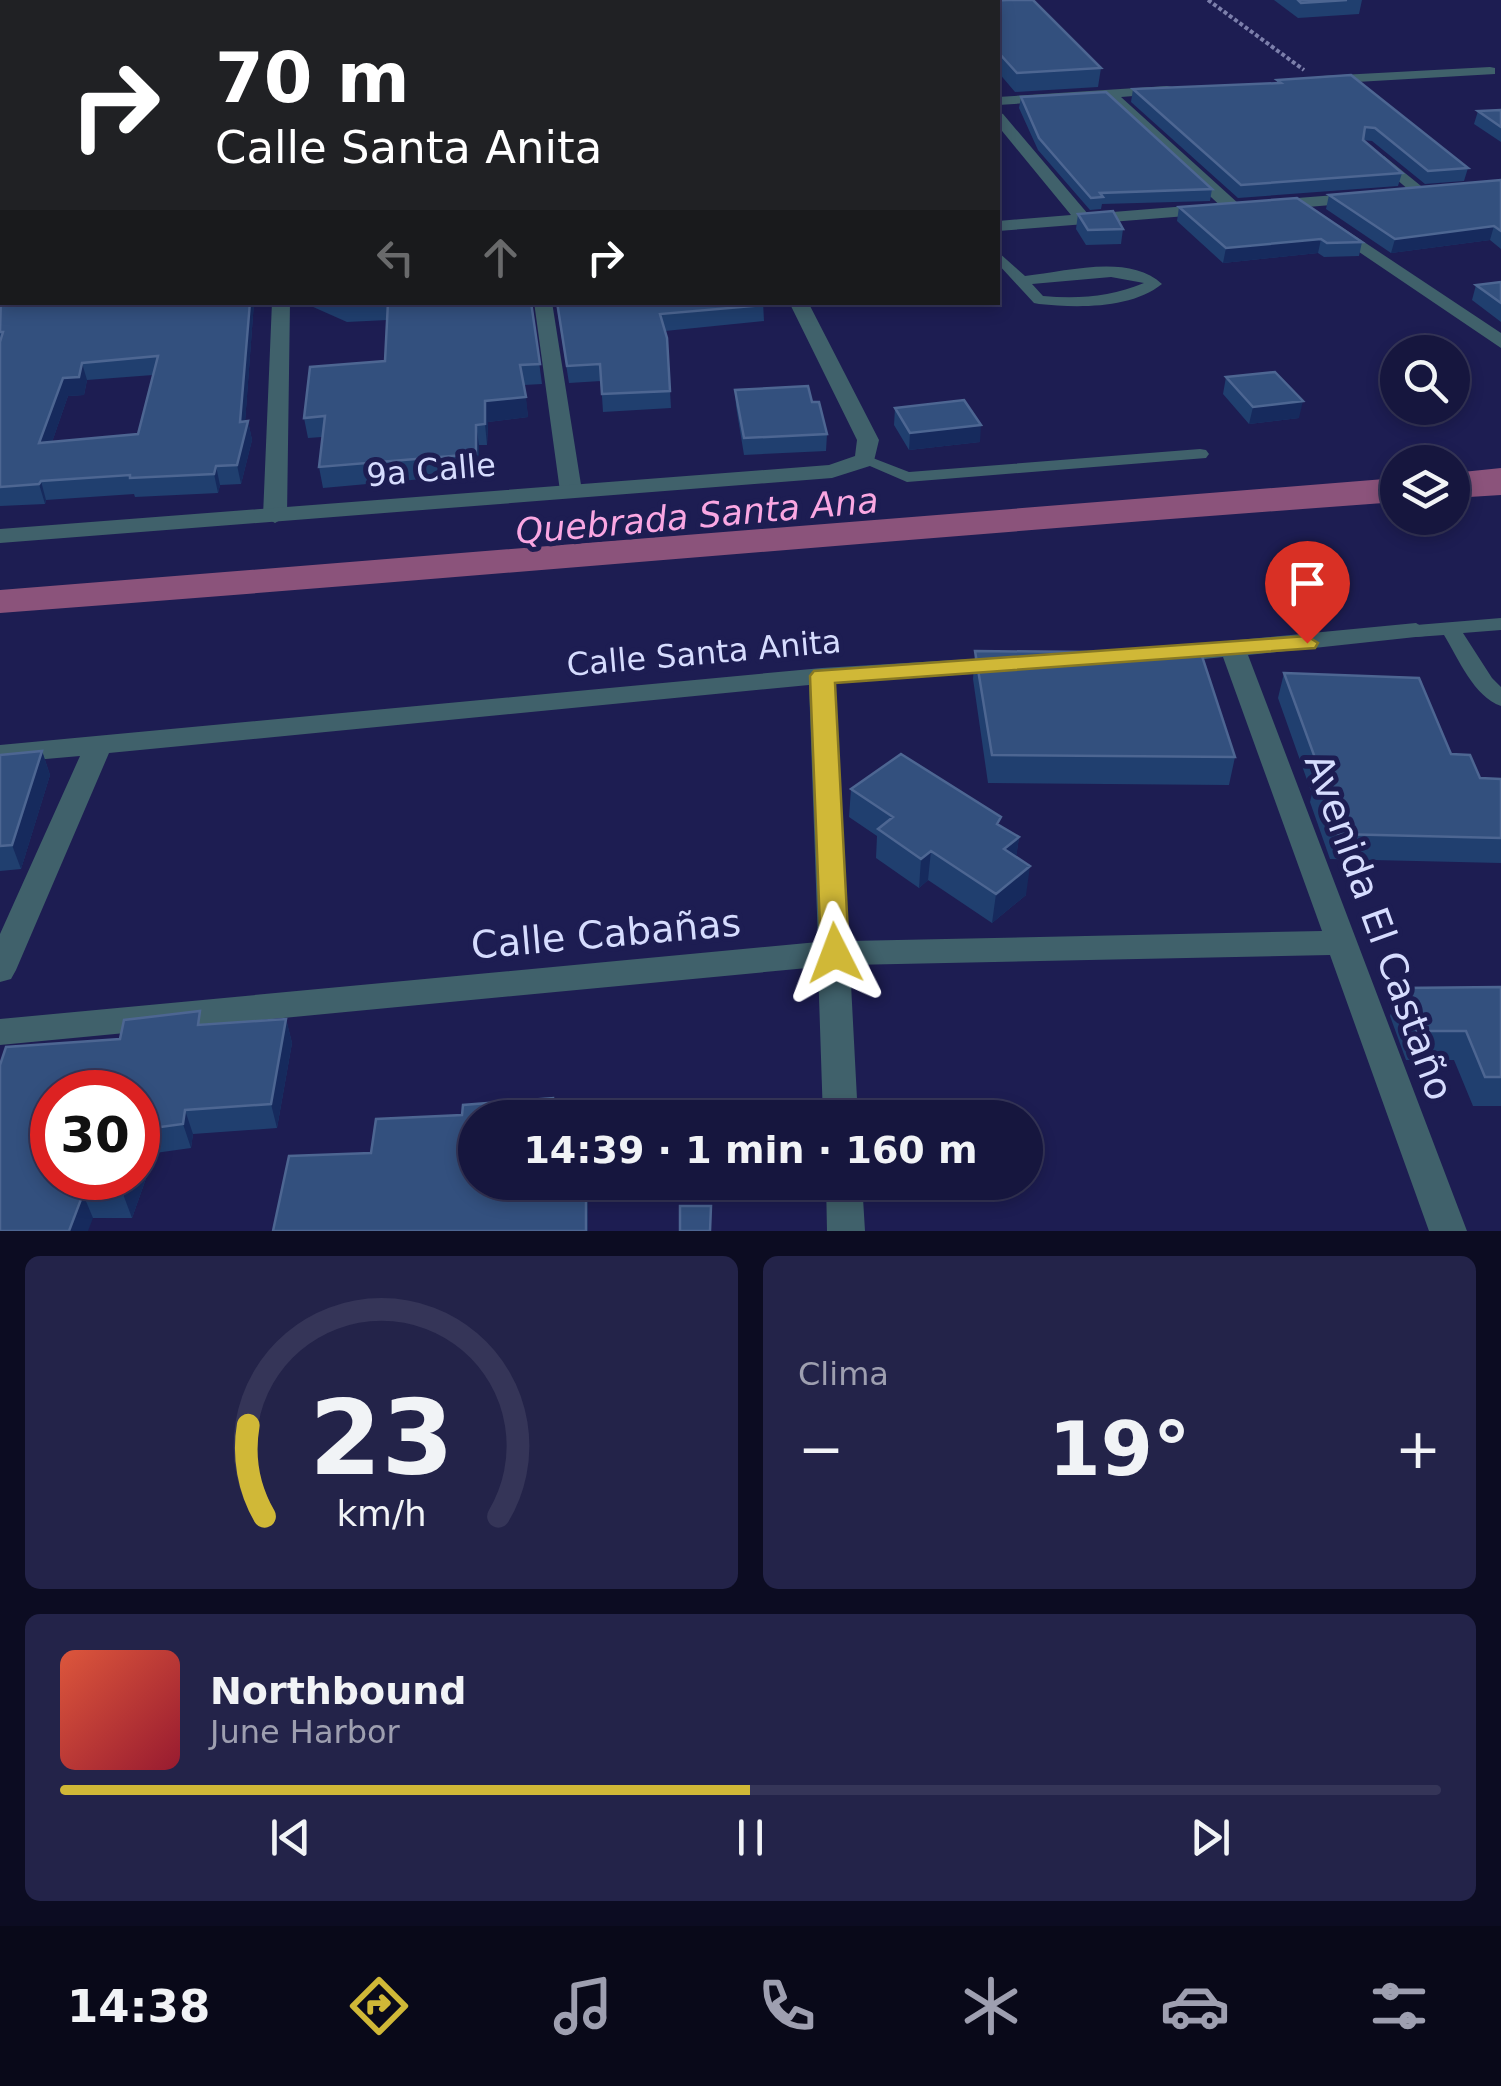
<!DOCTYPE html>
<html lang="es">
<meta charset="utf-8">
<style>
:root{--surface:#16163e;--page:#232349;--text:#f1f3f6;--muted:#9e9fb0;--line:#353558;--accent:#d0b837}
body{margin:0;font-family:"DejaVu Sans",sans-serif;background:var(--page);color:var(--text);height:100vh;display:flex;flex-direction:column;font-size:38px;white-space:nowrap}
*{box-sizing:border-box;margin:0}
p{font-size:32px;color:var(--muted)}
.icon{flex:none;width:55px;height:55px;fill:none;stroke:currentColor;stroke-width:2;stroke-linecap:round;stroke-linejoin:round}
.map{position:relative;height:1231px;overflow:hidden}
.side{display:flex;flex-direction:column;gap:25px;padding:25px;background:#0c0c22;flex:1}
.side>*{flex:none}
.hud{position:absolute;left:0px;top:0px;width:1000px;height:305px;box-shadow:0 5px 15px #0003,0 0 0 2px var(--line);background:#202124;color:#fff;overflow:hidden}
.buttons{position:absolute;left:1380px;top:335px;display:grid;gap:20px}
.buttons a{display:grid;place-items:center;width:90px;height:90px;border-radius:50%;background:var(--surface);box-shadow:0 5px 15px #0003,0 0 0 2px var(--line);font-size:50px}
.speed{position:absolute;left:30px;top:1070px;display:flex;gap:20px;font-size:50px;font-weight:700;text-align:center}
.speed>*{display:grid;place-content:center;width:130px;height:130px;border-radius:50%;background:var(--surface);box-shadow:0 5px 15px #0003,0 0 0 2px var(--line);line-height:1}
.speed .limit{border:15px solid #d22;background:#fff;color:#111}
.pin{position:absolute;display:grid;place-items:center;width:85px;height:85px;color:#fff;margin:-102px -42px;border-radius:50% 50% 50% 0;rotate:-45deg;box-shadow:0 0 10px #0007}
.pin .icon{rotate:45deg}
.me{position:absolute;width:110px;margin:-55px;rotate:357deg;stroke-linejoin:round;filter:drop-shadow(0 0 8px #0008)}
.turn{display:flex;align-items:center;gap:35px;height:210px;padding:0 50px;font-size:45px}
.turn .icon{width:130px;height:130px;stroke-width:2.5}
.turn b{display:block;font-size:70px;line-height:85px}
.lanes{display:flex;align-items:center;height:95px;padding:0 50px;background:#0003;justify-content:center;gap:50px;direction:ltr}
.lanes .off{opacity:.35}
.big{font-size:75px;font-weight:600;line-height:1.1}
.side .card{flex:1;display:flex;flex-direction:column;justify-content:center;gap:15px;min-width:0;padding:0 35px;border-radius:15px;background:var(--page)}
.side .dial{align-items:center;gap:0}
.dial svg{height:260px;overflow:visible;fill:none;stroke:var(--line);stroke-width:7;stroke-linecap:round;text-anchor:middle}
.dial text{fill:var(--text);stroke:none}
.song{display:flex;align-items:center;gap:30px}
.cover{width:120px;height:120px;border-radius:15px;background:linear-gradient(135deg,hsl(10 70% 55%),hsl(350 70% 35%))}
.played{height:10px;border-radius:5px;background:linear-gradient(90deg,var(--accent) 50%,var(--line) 50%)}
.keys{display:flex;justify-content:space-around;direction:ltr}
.heat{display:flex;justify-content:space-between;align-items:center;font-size:55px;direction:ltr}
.side .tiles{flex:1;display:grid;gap:25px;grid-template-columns:1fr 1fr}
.card:last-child{grid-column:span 2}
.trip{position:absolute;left:458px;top:1100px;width:585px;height:100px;border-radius:50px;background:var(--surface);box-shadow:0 5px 15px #0003,0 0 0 2px var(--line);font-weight:600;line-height:100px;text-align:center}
.menu{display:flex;height:160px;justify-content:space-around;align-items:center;background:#090919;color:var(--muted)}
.menu .icon{width:70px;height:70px}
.menu .active{color:var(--accent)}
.menu b{font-size:45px;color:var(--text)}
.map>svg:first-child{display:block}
.water{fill:#8b537b}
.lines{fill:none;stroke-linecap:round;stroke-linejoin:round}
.path{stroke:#7c7fab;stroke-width:4;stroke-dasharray:4 2.5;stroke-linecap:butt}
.service{fill:#40616b;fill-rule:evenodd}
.minor{fill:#40616b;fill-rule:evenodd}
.tertiary{fill:#40616b;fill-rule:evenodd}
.wall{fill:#203f6f;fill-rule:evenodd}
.shaded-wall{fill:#162a5d}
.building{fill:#33507e;stroke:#4d6692;stroke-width:2.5;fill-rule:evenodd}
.route{fill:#d0b837;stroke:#877824;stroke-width:2.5}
.labels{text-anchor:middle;stroke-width:10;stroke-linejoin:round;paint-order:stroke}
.street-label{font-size:32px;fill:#d6dcfe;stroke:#1d1d52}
.water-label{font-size:35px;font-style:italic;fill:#faa7e2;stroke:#1d1d52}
.near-street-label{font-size:38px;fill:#d6dcfe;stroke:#1d1d52}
</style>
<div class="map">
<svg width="1501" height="1231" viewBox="0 0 1501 1231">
<rect width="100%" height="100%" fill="#1d1d52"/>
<path class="water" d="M 1501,468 L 1501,495 L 1453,498 L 1453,473 Z
M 1397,478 L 1397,502 C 931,536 466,578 0,613 L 0,590 Z"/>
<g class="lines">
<path class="path" d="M 1208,0 L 1304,70"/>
<path class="service" d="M 1376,156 L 1384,156 L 1426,190 L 1426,196 L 1416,196 L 1376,162 Z
M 998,252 L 1025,276 C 1066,272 1128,253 1162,284 C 1131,309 1077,308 1039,304 L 1034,303 L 998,264 ZM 1111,277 L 1144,283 C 1111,297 1078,299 1043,296 L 1032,284 Z
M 1200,449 L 1206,450 L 1209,454 L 1206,458 L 907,482 L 856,460 L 865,455 L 909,472 Z
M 1501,618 L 1501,630 L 1463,633 L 1492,678 L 1501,687 L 1501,706 C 1474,697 1458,658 1444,635 L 1416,637 L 1406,631 L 1416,625 Z"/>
<path class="minor" d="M 895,0 L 908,0 L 909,2 L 896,2 Z
M 1490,67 L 1495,68 L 1495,74 L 1322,84 L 1315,80 L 1322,76 Z
M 1167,86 L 1172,87 L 1172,93 L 1121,97 L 1239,204 L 1239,212 L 1227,212 L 1105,98 L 998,105 L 998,97 Z
M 998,112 L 1003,114 L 1088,214 L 1212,204 L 1220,209 L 1212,214 L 998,231 L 998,221 L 1071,215 L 998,126 Z
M 1361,193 L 1369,198 L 1367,202 L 1272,210 L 1264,205 L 1272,200 Z
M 1337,224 L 1501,333 L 1501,348 L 1331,233 L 1331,225 Z
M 272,302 L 290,302 L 287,516 L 275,523 L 263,516 Z
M 534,302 L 552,302 L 582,491 L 571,498 L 560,491 Z
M 1416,623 L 1429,631 L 1425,636 L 1248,655 L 1467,1231 L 1429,1231 L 1330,955 L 850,965 L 858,1118 L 823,1118 L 818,967 L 0,1045 L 0,1019 L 818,942 L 809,685 L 109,753 L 16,970 L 11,979 L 0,982 L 0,934 L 80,756 L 0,763 L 0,745 L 822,668 L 1006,657 L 1019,665 L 1015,671 L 835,683 L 849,941 L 1322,931 L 1223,657 L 1166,663 L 1153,655 L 1166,647 Z
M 826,1182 L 862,1182 L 865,1231 L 827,1231 Z"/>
<path class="tertiary" d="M 789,302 L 808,302 L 879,440 L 873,465 L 832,478 L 0,543 L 0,529 L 829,465 L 855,456 L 857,440 Z"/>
</g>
<path class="wall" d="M 564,0 L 893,0 L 895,2 L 570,2 Z
M 1274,0 L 1362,0 L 1359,14 L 1298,18 Z
M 998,2 L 1101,68 L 1098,87 L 1015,92 L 998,72 Z
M 1277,80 L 1468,168 L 1464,181 L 1425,184 L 1372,141 L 1363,140 L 1402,173 L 1398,186 L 1238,198 L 1131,102 L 1133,89 L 1277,83 Z
M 1021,97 L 1212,189 L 1210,201 L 1102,204 L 1101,209 L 1090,210 L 1038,150 L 1019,108 Z
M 1501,110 L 1501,142 L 1474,124 L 1478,111 Z
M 1501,180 L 1501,249 L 1490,240 L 1391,253 L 1326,209 L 1329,195 Z
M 1179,207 L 1362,242 L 1359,256 L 1324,257 L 1318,253 L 1223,263 L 1177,221 Z
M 1078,214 L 1123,229 L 1121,244 L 1086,245 L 1076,229 Z
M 1501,282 L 1501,322 L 1472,300 L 1476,285 Z
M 0,300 L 254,302 L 245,422 L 248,421 L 252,440 L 241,484 L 220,485 L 218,493 L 135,497 L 134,494 L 46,500 L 45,504 L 0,506 ZM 153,375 L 138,434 L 52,442 L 68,396 L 84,395 L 87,380 Z
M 310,302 L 531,302 L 542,384 L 524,385 L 528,417 L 488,422 L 487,445 L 479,445 L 478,474 L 323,488 L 319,467 L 322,437 L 308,438 L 304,418 L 385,361 L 387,320 L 347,322 L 311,306 Z
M 556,302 L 763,302 L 764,321 L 665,331 L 667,338 L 671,408 L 603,412 L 601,381 L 569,383 Z
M 1226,377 L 1299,418 L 1249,424 L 1223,394 Z
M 735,390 L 812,402 L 827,434 L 826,451 L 744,455 L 736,406 Z
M 895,408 L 980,442 L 909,450 L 894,425 Z
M 975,651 L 1235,757 L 1229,785 L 988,783 L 973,679 Z
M 1284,673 L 1451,754 L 1480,778 L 1501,779 L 1501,863 L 1330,859 L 1310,802 L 1312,794 L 1278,698 Z
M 42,751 L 50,775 L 21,869 L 0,871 L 0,755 Z
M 851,789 L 1000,825 L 1019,837 L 1016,857 L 1026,895 L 992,923 L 928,880 L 919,888 L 876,858 L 877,836 L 849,817 Z
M 1501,987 L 1501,1106 L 1473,1106 L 1454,1060 L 1406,1060 L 1390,1016 L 1400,988 Z
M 286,1019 L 292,1043 L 277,1128 L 193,1134 L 191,1148 L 155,1153 L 132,1218 L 93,1218 L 0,1231 L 120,1039 L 204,1024 Z"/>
<path class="shaded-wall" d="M 2,176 L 2,194 L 0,195 L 0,177 Z
M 1494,226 L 1490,240 L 1391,253 L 1395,239 Z
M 1321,239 L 1318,253 L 1223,263 L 1226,248 Z
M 250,302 L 254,302 L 244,437 L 248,421 L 252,440 L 241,484 L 237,465 Z
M 82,363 L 87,380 L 84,395 L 68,396 L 45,462 L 39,443 L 63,378 Z
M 526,397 L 528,417 L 488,422 L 487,445 L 485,424 L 485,401 Z
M 1303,401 L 1299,418 L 1249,424 L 1253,407 Z
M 476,425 L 479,445 L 478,474 L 476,454 Z
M 981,425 L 980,442 L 909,450 L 910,433 Z
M 216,466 L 220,485 L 218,493 L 214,474 Z
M 41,481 L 46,500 L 45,504 L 39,484 Z
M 42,751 L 50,775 L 21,869 L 12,845 Z
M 1019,837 L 1015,866 L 1004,849 Z
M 931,851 L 928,880 L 919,888 L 921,859 Z
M 1030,866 L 1026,895 L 992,923 L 996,894 Z
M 286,1019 L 292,1043 L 277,1128 L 271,1104 Z
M 185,1110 L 193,1134 L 191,1148 L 183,1124 Z
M 146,1129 L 155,1153 L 132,1218 L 123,1194 L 129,1178 L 138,1178 L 138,1154 Z
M 586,1182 L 588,1182 L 588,1231 L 586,1231 Z
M 83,1194 L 93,1218 L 88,1231 L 69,1231 Z"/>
<path class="building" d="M 0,0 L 152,0 L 151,2 L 2,2 L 2,27 L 0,27 Z
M 593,0 L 669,0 L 675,2 L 674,0 L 893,0 L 895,2 L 599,2 Z
M 1008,0 L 1033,0 L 1101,68 L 1017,73 L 998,52 L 998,2 L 960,2 Z
M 1298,0 L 1347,0 L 1301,3 Z
M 1351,75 L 1468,168 L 1428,171 L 1375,128 L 1365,127 L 1363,140 L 1402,173 L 1241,185 L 1133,89 L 1281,83 L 1277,80 Z
M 1106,92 L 1212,189 L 1100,193 L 1103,197 L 1091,198 L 1039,138 L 1021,97 Z
M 1501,110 L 1501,127 L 1478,111 Z
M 2,142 L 2,176 L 0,177 L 0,148 Z
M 1501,180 L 1501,231 L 1494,226 L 1395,239 L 1329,195 Z
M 1297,198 L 1362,242 L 1327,243 L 1321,239 L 1226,248 L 1179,207 Z
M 1113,211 L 1123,229 L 1088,230 L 1078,214 Z
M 1501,282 L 1501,303 L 1476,285 Z
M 1,298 L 2,298 L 2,302 L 250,302 L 240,422 L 248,421 L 237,465 L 216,466 L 214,474 L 130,478 L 130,475 L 41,481 L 39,484 L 0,487 L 0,342 L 3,332 L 0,332 ZM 158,356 L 138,434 L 39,443 L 63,378 L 79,377 L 82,363 Z
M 388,302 L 531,302 L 540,364 L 520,365 L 526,397 L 485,401 L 485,424 L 476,425 L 476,454 L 319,467 L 325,416 L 304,418 L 310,367 L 385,361 Z
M 557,302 L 763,302 L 764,305 L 660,314 L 667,338 L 670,391 L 602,394 L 600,364 L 567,366 Z
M 1275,372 L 1303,401 L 1253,407 L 1226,377 Z
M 808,386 L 812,402 L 819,402 L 827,434 L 744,438 L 735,390 Z
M 964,400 L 981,425 L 910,433 L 895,408 Z
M 975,651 L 1201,653 L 1235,757 L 992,755 Z
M 1284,673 L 1419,678 L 1451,754 L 1470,755 L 1480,778 L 1501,779 L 1501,838 L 1337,834 L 1317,777 L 1322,777 Z
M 42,751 L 12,845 L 0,846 L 0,755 Z
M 901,754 L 1001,817 L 997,824 L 1019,837 L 1004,849 L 1030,866 L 996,894 L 931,851 L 921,859 L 878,829 L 893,817 L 851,789 Z
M 1501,987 L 1501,1077 L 1485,1077 L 1466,1031 L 1417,1031 L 1400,988 Z
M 200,1011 L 198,1025 L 286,1019 L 271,1104 L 185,1110 L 183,1124 L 146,1129 L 138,1154 L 138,1092 L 52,1092 L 52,1178 L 129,1178 L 123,1194 L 83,1194 L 69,1231 L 0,1231 L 0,1065 L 6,1047 L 120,1039 L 124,1020 Z
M 553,1098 L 552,1118 L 475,1118 L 475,1182 L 586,1182 L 586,1231 L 273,1231 L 289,1156 L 371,1153 L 376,1119 L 462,1115 L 463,1105 Z
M 680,1206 L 711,1206 L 710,1231 L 680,1231 Z"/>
<path class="route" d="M 1307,636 L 1318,643 L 1315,648 L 835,683 L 849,953 L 845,961 L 835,964 L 825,961 L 821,953 L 810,676 L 814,671 Z"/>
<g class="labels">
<g class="street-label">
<text transform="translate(431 470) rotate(-5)" y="11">9a Calle</text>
<text transform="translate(704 653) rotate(-5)" y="11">Calle Santa Anita</text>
</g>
<g class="water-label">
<text transform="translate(697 516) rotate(-5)" y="12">Quebrada Santa Ana</text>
</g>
<g class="near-street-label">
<text transform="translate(1379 927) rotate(70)" y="13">Avenida El Castaño</text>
<text transform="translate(606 934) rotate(-5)" y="13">Calle Cabañas</text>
</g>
</g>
</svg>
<div class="buttons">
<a><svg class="icon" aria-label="search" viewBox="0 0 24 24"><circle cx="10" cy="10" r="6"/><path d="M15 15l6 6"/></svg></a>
<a><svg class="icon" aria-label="layers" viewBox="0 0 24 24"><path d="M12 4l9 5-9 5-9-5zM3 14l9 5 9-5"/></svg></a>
</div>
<div class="speed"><div class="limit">30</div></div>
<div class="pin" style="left:1307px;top:643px;background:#d93025"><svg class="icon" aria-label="arrive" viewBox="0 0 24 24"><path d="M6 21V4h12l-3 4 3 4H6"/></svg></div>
<svg class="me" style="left:835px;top:953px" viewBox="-20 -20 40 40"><path d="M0-17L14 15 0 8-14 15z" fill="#d0b837" stroke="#fff" stroke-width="4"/></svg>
<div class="trip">14:39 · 1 min · 160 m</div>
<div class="hud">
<div class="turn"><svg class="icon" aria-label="right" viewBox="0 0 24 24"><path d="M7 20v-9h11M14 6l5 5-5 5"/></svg><div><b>70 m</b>Calle Santa Anita</div></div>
<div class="lanes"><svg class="icon off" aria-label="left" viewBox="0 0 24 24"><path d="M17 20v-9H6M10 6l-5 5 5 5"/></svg><svg class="icon off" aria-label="ahead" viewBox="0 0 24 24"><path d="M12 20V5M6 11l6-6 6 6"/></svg><svg class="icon" aria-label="right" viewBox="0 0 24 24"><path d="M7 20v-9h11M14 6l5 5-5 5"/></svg></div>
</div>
</div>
<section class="side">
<div class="tiles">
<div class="card dial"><svg viewBox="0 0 100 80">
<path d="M14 69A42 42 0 1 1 86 69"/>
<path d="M14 69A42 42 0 0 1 9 41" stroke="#d0b837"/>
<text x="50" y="56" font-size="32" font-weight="700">23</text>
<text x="50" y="72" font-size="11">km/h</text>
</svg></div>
<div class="card"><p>Clima</p>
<div class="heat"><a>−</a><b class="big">19°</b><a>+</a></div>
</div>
<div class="card">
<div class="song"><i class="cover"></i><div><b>Northbound</b><p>June Harbor</p></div></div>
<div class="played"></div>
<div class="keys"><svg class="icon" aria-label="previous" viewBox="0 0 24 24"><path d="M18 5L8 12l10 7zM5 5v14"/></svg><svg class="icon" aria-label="pause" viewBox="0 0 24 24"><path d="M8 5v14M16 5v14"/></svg><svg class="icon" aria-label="next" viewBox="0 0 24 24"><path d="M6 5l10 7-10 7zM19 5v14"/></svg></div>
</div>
</div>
</section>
<nav class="menu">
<b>14:38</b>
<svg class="icon active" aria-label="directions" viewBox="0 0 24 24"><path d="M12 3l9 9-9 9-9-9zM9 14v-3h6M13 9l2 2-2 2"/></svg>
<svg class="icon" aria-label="music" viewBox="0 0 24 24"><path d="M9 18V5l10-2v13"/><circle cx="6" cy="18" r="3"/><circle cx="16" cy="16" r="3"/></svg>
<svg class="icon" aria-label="phone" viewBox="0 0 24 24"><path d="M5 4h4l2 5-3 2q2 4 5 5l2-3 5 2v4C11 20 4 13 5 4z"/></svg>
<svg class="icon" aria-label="climate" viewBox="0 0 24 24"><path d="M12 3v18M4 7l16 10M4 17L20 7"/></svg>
<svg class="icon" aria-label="car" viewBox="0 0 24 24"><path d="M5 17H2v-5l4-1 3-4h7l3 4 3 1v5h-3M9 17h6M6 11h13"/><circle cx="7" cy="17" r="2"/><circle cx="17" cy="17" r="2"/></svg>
<svg class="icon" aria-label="filters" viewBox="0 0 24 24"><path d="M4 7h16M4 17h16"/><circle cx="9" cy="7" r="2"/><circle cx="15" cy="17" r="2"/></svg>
</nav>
